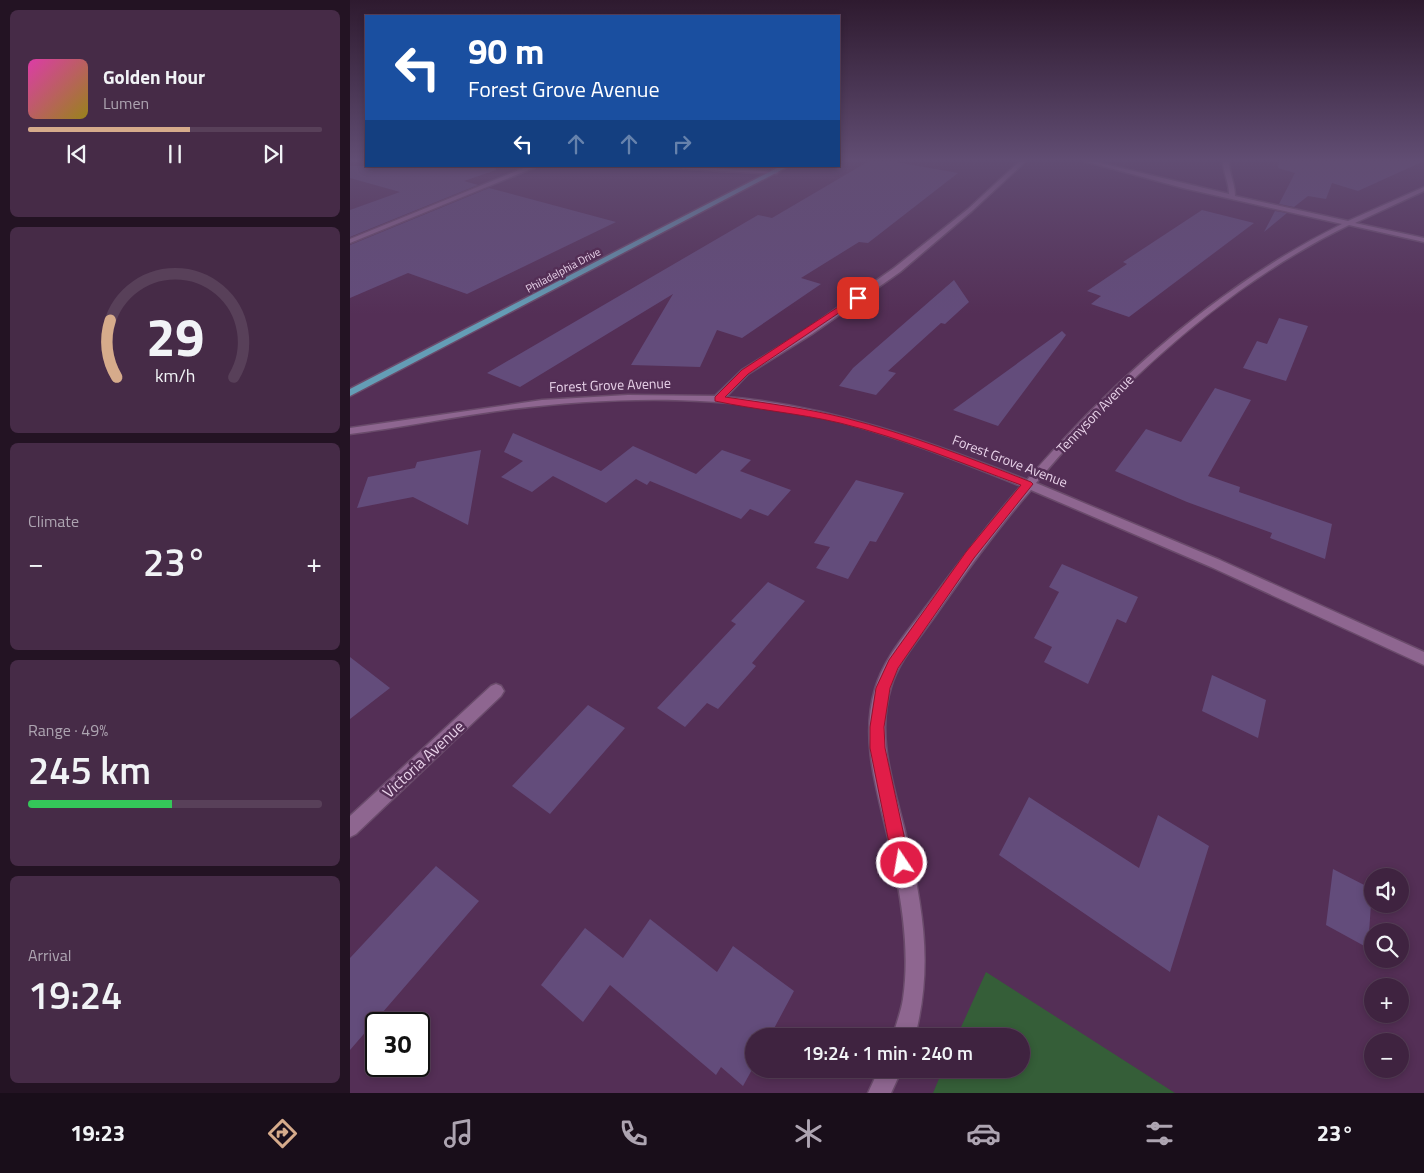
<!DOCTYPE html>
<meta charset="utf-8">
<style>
:root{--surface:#3f2340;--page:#462b47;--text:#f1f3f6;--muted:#ada4b1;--line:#584059;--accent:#d6ab8b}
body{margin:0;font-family:"Titillium Web",sans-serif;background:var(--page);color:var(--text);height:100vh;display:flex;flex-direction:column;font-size:19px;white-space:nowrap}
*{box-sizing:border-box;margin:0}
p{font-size:16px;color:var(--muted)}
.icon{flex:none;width:28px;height:28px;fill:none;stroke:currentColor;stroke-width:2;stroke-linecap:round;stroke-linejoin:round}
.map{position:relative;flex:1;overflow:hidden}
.side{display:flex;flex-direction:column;gap:10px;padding:10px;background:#231323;width:350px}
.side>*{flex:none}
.top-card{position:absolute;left:15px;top:15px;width:475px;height:152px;border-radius:0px;box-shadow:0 2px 8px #0003,0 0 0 1px var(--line);background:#1a4fa0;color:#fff;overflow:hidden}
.fabs{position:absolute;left:1014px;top:868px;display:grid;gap:10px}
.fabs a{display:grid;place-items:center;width:45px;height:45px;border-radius:50%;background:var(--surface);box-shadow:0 2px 8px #0003,0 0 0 1px var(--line);font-size:25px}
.speed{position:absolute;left:15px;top:1012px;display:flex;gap:10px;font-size:25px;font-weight:700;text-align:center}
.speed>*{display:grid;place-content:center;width:65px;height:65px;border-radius:50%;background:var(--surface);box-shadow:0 2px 8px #0003,0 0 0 1px var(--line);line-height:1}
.speed .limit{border:2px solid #111;border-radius:8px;background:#fff;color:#111}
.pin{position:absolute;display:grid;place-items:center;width:42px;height:42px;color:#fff;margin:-21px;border-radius:10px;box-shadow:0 2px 8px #0006}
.me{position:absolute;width:55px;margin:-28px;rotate:348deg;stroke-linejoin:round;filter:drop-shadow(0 0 4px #0008)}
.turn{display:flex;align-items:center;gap:18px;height:105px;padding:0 20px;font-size:22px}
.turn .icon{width:65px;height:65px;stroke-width:2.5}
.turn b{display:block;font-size:35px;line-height:42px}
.lanes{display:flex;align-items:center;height:48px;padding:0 20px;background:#0003;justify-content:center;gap:25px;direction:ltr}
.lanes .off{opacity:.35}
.big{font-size:38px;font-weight:600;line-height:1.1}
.side .tile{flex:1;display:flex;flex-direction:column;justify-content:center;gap:8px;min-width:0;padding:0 18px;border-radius:8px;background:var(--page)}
.side .dial{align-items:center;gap:0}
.dial svg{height:130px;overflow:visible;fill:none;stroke:var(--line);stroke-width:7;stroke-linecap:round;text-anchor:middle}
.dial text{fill:var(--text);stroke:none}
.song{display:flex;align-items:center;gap:15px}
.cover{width:60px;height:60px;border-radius:8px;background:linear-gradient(135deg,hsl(320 70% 55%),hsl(50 70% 35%))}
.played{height:5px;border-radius:2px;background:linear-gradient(90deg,var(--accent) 55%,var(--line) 55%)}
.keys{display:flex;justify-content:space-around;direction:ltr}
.heat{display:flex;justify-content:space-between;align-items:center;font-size:28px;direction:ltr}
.charge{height:8px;border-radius:4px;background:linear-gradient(90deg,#34c759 49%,var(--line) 0)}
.trip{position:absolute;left:395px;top:1028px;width:285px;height:50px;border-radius:25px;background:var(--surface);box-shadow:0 2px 8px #0003,0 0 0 1px var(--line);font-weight:600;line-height:50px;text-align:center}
.tab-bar{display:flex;height:80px;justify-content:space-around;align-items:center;background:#190e1a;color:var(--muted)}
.tab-bar .icon{width:35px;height:35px}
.tab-bar .selected{color:var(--accent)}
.tab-bar b{font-size:22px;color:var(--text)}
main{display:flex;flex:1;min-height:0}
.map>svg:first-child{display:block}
.green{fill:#355e38}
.building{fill:#634c7b}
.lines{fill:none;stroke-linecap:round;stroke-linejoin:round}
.minor-casing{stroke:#6a4b6b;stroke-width:3}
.major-casing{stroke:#6a4b6b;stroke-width:3}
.minor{fill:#8e6690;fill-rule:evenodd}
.major{fill:#649db6;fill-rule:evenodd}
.route{fill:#e11d48;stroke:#92132f}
.labels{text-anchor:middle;stroke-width:5;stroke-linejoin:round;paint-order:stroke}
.far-street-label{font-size:11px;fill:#e8d2e9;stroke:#542f56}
.street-label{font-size:14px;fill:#e8d2e9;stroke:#542f56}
.near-street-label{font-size:16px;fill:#e8d2e9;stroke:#542f56}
</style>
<main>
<section class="side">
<div class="tile">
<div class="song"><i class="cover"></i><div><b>Golden Hour</b><p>Lumen</p></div></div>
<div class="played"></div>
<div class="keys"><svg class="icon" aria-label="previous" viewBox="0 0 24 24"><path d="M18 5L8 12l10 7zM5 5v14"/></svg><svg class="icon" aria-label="pause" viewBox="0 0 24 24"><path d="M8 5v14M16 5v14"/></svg><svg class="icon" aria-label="next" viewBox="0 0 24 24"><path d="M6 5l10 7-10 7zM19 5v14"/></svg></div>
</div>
<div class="tile dial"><svg viewBox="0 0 100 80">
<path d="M14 69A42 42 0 1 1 86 69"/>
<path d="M14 69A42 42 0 0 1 10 34" stroke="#d6ab8b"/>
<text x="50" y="56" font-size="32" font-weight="700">29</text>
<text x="50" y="72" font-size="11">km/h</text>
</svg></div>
<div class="tile"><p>Climate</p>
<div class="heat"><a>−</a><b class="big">23°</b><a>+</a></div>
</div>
<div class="tile"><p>Range · 49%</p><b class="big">245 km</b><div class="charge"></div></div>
<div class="tile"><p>Arrival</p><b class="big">19:24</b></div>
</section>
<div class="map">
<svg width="1074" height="1093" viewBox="0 0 1074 1093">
<rect width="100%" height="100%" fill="#542f56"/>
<path class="green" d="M 636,972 L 825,1093 L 826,1093 L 583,1093 L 593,1069 L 671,1069 L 671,1036 L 607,1036 Z"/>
<path class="building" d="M 519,161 L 540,161 L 608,173 L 518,243 L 509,242 L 451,278 L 471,284 L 392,338 L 367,330 L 350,367 L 281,365 L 323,294 L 170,387 L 137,373 L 408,215 L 422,218 Z
M 929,161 L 1074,161 L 1008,191 L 982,183 L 976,199 L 958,196 L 944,207 L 929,204 L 945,173 L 928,168 Z
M 0,166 L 145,166 L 146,170 L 114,181 L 128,185 L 0,237 L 0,210 L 50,192 L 0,178 Z
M 139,188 L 266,222 L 117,294 L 58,273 L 0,298 L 0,245 Z
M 852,210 L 904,223 L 779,317 L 741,304 L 751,296 L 737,291 L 777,264 L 773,262 Z
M 925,211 L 937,213 L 914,232 Z
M 604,280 L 619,302 L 595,324 L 591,323 L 538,371 L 546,373 L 526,395 L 489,386 L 503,368 Z
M 929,318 L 958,326 L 936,381 L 893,368 L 907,341 L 917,344 Z
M 712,331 L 716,335 L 648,426 L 603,410 Z
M 865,388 L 901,400 L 858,476 L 890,487 L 889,492 L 982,524 L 975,559 L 920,538 L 922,533 L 837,502 L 765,471 L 796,429 L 831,442 Z
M 163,433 L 251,471 L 283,446 L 346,474 L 372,450 L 401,460 L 390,471 L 441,490 L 418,516 L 400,509 L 391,519 L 300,481 L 297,485 L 286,479 L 256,503 L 203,476 L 182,492 L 151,477 L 173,461 L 154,452 Z
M 131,450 L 118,525 L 63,497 L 7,508 L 18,477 L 65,468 L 67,462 Z
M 506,480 L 554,493 L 526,542 L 520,541 L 498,579 L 466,568 L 480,547 L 464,543 Z
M 712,564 L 788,597 L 776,623 L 767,619 L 738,684 L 694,662 L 702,647 L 684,638 L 709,592 L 699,587 Z
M 418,582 L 455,601 L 402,663 L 406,666 L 368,709 L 357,703 L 335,727 L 307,708 L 386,624 L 381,621 Z
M 0,657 L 40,688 L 0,719 Z
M 862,675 L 916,700 L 908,738 L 852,711 Z
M 238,705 L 275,728 L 200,814 L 162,786 Z
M 679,797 L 789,868 L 808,815 L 859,846 L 820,972 L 649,855 Z
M 86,866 L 129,901 L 0,1050 L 0,958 Z
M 983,869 L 1022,889 L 1018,948 L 976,925 Z
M 300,919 L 367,972 L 383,946 L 444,991 L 420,1036 L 404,1036 L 404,1066 L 393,1086 L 371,1067 L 366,1075 L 260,985 L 233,1022 L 191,985 L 235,928 L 273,958 Z"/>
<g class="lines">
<g class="minor-casing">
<path id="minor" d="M 670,161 L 676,161 L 622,211 L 550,272 L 462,334 L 398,374 L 376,397 C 480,405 579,442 677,480 C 765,378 871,284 992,224 L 833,188 L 734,161 L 742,161 L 879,194 C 879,182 873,173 873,161 L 879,161 C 879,173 885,183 885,196 L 998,221 L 1074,187 L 1074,191 L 1005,223 L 1074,238 L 1074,242 L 999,225 C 878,284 772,381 686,483 L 870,560 L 1074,652 L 1074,665 L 861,567 L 681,490 C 646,530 615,573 585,616 C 569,639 549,660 541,687 C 525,738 545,789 557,839 C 573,908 583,966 565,1036 L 543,1036 C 546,1024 551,1012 553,999 C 559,958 554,916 546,875 C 536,814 507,750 525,689 C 534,658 556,634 575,608 C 606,567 637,525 671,486 C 596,456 518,424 437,410 C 346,395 252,398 161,409 C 107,416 54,427 0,434 L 0,428 L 192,400 L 278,395 L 365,396 L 392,370 L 456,330 L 544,268 L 618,209 Z
M 179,166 L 188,166 L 0,243 L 0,239 Z
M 283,166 L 332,166 L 429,172 L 426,174 Z
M 146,684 L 151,686 L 154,691 L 151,696 L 6,834 L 0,837 L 0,816 L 141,686 Z
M 529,1069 L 552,1069 L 541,1093 L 518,1093 Z"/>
</g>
<g class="major-casing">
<path id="major" d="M 431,166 L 439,166 L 0,396 L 0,389 Z"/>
</g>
<use href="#minor" class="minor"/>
<use href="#major" class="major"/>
</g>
<linearGradient id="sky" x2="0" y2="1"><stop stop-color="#2e1a2f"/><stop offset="0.51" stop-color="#614d73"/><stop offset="1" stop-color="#614d73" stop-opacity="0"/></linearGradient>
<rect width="1074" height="314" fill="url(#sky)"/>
<path class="route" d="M 505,296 L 511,298 L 398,374 L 375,397 C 415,403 455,408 495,418 C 558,434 620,458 681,482 L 683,484 L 624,558 L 548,668 L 540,688 L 534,727 L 535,748 L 560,863 L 557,869 L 552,871 L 546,869 L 543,863 L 520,748 L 520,727 L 526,688 L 539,660 L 616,552 L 671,485 C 611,463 552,438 490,423 C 448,413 406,410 365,401 L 365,397 L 392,370 Z"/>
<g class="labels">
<g class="far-street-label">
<text transform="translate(213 270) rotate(-28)" y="4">Philadelphia Drive</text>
</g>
<g class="street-label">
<text transform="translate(260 385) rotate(-2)" y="5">Forest Grove Avenue</text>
<text transform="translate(745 414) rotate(-46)" y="5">Tennyson Avenue</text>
<text transform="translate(660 461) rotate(21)" y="5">Forest Grove Avenue</text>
</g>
<g class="near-street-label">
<text transform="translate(73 759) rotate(-43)" y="6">Victoria Avenue</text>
</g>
</g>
</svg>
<div class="fabs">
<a><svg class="icon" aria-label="sound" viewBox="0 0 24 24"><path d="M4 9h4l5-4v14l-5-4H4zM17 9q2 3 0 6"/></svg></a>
<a><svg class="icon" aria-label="search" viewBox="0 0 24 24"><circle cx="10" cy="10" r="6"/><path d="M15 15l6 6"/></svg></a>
<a>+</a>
<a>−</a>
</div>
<div class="speed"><div class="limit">30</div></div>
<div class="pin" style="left:508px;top:298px;background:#d93025"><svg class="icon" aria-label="arrive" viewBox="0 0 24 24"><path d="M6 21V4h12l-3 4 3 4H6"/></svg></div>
<svg class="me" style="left:552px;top:863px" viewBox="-20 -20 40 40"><circle r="17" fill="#e11d48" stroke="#fff" stroke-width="3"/><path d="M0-11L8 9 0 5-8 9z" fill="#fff"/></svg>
<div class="trip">19:24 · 1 min · 240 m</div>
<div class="top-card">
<div class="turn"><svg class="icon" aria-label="left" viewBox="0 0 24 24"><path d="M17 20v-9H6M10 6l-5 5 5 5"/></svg><div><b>90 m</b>Forest Grove Avenue</div></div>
<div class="lanes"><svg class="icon" aria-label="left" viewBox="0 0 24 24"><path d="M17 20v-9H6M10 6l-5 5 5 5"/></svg><svg class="icon off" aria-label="ahead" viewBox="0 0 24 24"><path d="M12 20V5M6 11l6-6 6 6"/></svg><svg class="icon off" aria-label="ahead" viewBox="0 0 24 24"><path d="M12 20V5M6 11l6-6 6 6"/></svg><svg class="icon off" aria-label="right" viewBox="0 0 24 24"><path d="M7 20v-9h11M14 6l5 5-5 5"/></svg></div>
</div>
</div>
</main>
<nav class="tab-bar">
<b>19:23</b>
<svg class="icon selected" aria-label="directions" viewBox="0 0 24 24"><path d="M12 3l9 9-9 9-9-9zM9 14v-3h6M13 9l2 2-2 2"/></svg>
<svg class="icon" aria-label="music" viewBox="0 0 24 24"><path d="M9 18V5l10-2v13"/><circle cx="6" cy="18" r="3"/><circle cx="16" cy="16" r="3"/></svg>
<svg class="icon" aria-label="phone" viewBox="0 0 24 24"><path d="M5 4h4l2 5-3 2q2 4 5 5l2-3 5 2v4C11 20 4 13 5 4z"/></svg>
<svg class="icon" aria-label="climate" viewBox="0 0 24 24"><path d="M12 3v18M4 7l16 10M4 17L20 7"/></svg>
<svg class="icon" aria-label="car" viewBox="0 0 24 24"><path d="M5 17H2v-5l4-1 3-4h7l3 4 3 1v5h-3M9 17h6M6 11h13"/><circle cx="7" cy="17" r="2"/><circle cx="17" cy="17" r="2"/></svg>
<svg class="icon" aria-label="filters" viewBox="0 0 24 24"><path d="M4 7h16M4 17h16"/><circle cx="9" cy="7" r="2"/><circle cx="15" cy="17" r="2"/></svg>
<b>23°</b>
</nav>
